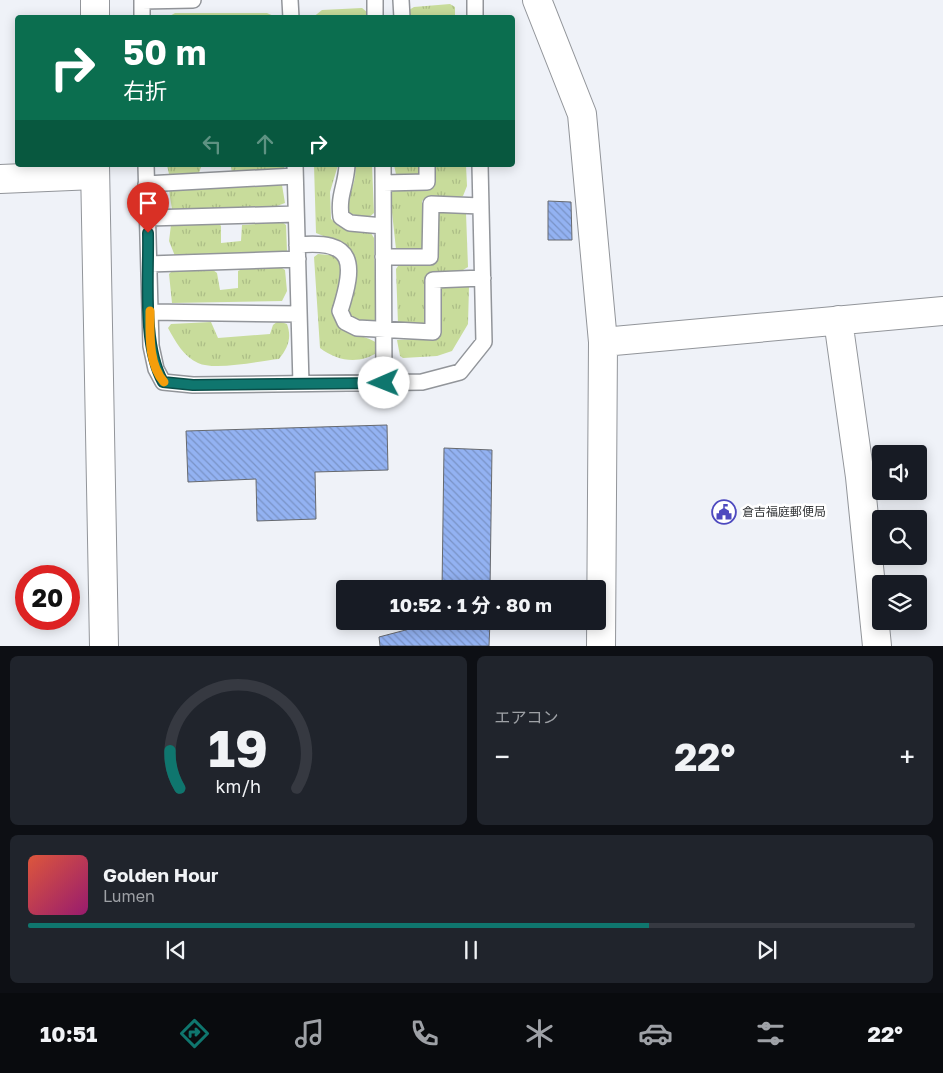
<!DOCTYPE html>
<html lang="ja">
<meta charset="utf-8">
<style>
:root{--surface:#171b24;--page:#20242c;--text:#f1f3f6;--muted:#9ea1a6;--line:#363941;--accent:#0f766e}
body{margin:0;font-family:"Golos Text","Noto Sans JP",sans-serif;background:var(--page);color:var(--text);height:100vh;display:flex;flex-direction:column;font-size:19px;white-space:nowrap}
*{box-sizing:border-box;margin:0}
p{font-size:16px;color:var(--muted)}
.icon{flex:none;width:28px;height:28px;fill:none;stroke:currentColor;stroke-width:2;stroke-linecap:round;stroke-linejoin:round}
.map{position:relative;height:646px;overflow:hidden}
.details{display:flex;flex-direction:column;gap:10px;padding:10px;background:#0d0f14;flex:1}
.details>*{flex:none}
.hud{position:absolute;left:15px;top:15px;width:500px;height:152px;border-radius:5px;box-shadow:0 2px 12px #0003;background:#0b6e4f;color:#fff;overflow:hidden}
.controls{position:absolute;left:872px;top:445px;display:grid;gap:10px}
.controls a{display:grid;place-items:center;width:55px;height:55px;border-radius:5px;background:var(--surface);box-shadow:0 2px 12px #0003;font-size:25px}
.speed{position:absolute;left:15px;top:565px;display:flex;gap:10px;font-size:25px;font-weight:700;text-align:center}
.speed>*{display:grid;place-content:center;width:65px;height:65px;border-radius:50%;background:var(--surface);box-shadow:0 2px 12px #0003;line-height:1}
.speed .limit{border:8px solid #d22;background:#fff;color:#111}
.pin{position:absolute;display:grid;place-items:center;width:42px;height:42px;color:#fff;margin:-51px -21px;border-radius:50% 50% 50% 0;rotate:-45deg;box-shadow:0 0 5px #0007}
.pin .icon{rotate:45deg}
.me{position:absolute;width:55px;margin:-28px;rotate:269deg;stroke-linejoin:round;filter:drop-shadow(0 0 4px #0008)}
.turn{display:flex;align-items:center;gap:18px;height:105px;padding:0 25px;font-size:22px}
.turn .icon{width:65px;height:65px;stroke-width:2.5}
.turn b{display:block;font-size:35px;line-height:42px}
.lanes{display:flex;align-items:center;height:48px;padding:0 25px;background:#0003;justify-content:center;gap:25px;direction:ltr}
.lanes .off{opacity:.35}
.big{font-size:38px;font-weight:700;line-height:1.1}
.details .card{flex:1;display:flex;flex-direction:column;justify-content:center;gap:8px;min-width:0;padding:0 18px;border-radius:8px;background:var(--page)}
.details .dial{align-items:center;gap:0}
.dial svg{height:130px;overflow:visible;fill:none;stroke:var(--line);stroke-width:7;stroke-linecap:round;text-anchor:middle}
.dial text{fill:var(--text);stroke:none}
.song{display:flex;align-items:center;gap:15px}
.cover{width:60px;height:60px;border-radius:8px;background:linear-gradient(135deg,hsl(10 70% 55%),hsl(320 70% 35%))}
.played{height:5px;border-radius:2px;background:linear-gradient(90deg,var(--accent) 70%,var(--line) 70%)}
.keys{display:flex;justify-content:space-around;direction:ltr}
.heat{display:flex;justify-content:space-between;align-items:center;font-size:28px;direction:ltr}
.details .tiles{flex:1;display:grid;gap:10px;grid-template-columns:1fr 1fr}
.card:last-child{grid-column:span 2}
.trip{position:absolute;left:336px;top:580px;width:270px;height:50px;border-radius:5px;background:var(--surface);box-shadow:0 2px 12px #0003;font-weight:700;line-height:50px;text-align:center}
.menu{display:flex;height:80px;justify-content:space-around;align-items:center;background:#090b0e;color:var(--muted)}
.menu .icon{width:35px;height:35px}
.menu .on{color:var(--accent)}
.menu b{font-size:22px;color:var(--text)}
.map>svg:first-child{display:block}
.grass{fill:url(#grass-tufts)}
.building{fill:url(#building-back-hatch);stroke:#66696e}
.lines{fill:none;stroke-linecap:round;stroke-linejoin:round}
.service-casing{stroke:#92959a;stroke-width:18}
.minor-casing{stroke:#92959a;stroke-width:30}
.tertiary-casing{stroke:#92959a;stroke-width:30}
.service{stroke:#fff;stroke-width:15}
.minor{stroke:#fff;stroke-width:28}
.tertiary{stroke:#fff;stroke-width:28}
.route-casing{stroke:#0a4d48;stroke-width:12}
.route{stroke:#0f766e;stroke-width:9}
.slow{stroke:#f59e0b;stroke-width:9}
.labels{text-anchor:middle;stroke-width:5;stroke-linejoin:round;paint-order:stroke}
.poi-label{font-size:12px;fill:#353739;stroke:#fff;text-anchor:start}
</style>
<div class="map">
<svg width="943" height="646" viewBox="0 0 943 646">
<defs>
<pattern id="grass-tufts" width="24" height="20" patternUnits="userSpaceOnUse" patternTransform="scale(1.25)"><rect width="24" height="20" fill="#c8dc9b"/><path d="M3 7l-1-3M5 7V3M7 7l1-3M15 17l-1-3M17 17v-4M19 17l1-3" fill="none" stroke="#acbd86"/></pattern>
<pattern id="building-back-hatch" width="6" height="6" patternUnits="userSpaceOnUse" patternTransform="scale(1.25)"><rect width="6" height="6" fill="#93b2f2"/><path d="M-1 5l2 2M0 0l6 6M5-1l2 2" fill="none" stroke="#7992c5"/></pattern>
</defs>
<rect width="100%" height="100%" fill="#eff2f8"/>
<path class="grass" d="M 450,4 L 455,7 L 455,16 L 452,17 L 410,17 L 409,10 L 414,7 Z
M 362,8 L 367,12 L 368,17 L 312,18 L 322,10 Z
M 175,13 L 267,13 L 276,17 L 168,17 Z
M 167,165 L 213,165 L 201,167 L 199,173 L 169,174 Z
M 231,165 L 284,165 L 284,168 L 281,170 L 232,173 Z
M 314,165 L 338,165 L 330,192 L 331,219 L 339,225 L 371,233 L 374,238 L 376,320 L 373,323 L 352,318 L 348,314 C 347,297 353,294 356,280 C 362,248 341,244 316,233 Z
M 355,165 L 372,165 L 374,213 L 368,218 L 348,213 C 346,196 358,182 355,165 Z
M 394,165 L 422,165 L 422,174 L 397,179 Z
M 433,165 L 466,165 L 467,186 L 463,196 L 456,198 L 425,198 L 422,201 L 426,247 L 421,251 L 399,252 L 396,249 L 390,194 L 393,191 L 434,188 Z
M 282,185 L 285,203 L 277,206 L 178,212 L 172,209 L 169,191 L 171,189 Z
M 438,211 L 466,213 L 468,267 L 463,270 L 428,275 L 427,321 L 424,326 L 398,324 L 396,269 L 400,263 L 436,261 Z
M 218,222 L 221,226 L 221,243 L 241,241 L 242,225 L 282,222 L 286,225 L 287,251 L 180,258 L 175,256 L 169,241 L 171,225 Z
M 318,254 L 340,256 C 353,282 319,310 342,328 C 353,336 367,336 377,343 L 378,352 C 359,365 337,361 320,348 L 314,257 Z
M 279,266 L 285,270 L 287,291 L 282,301 L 172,303 L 169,274 L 172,271 L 213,270 L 217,273 L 220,290 L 238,288 L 238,271 L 242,269 Z
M 442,286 L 469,287 L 468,324 L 452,351 L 437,356 L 403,358 L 400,356 L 397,340 L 440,338 L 439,289 Z
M 278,321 L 287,324 C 292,338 288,348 279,359 C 259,361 215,371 198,363 C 184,357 175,341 168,328 L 171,324 L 211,322 L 218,338 L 270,334 L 273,325 Z"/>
<path class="building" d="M 548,201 L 571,202 L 572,240 L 548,240 Z
M 387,425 L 388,470 L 315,472 L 316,519 L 257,521 L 256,479 L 188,482 L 186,431 Z
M 444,448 L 492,450 L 490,589 L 442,589 Z
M 440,621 L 490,621 L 489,646 L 380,646 L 379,637 Z"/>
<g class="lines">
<g class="service-casing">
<path id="service" d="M 142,0 L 142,18
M 290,0 L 291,18
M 375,0 L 375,18
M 401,0 L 402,18
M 475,0 L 475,18
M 142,1 L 193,0
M 146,165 L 151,346 L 156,369 L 163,382 L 193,385 L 422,382 L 460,372 L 484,342 L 480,165
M 295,165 L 301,384
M 347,165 C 346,186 338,195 341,217 L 350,223 L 383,226
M 383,165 L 384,383
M 383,183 L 427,182 L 427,165
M 146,184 L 295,176
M 148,218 L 296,214
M 297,245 C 356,239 355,264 340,311 L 345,322 L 357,328 L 433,332 L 433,280 L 483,278
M 383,257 L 430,257 L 431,204 L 481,206
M 149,264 L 298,259
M 150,312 L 299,314"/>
</g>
<g class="minor-casing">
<path id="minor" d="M 537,0 L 582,114 L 603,342 L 601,646
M 0,179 L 95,175
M 838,320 L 860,477 L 877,646
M 603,342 L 943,311"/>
</g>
<g class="tertiary-casing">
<path id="tertiary" d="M 95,0 L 95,18
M 95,165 L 104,646"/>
</g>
<use href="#service" class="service"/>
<use href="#minor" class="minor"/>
<use href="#tertiary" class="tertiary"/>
</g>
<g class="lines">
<g class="route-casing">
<path id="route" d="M 148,233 C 149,277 142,344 163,382 L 193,385 L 384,383"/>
</g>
<use href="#route" class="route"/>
<path class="slow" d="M 150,311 C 150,334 148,364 164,382"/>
</g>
<defs>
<g id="civic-ring" transform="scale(1.25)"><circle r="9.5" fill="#fff" stroke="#4d49bf" stroke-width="1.5"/><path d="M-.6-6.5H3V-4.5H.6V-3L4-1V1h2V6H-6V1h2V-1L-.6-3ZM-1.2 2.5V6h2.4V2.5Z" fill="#4d49bf"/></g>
</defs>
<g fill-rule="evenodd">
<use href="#civic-ring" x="724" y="512"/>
</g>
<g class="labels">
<g class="poi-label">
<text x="742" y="516">倉吉福庭郵便局</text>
</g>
</g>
</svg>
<div class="controls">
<a><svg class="icon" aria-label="sound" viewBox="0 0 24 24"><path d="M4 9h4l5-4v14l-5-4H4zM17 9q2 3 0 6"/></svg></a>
<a><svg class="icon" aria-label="search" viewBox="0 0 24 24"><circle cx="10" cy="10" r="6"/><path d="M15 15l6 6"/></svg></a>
<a><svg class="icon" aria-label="layers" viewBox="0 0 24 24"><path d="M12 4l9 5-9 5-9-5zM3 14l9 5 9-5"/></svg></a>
</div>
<div class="speed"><div class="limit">20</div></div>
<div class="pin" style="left:148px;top:233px;background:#d93025"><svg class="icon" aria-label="arrive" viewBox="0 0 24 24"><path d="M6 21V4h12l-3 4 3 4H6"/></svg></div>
<svg class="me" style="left:384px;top:383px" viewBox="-20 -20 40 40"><circle r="19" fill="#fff"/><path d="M0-13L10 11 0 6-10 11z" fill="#0f766e"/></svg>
<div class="trip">10:52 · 1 分 · 80 m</div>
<div class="hud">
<div class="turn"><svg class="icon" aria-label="right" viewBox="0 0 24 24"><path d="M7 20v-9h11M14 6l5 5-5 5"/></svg><div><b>50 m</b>右折</div></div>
<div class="lanes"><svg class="icon off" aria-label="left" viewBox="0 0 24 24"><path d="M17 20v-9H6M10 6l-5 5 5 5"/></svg><svg class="icon off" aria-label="ahead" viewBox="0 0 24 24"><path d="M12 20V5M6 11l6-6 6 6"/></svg><svg class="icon" aria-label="right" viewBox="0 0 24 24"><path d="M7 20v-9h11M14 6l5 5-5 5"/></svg></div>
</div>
</div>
<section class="details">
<div class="tiles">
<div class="card dial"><svg viewBox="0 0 100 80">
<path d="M14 69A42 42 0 1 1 86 69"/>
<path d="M14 69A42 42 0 0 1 8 46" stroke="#0f766e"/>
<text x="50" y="56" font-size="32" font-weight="700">19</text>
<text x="50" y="72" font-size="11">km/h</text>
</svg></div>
<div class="card"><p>エアコン</p>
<div class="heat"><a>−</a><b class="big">22°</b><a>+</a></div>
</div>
<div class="card">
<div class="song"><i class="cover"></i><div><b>Golden Hour</b><p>Lumen</p></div></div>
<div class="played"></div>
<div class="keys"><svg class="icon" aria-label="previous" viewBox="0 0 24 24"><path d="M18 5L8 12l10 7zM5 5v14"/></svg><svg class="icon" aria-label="pause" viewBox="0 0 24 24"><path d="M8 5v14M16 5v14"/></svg><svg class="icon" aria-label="next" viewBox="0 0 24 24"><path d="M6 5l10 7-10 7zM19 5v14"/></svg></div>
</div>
</div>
</section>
<nav class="menu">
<b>10:51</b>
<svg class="icon on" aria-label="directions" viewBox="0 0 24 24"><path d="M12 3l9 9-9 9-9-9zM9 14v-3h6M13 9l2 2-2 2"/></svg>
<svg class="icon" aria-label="music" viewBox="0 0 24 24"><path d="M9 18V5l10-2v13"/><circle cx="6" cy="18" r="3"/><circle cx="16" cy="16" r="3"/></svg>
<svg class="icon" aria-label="phone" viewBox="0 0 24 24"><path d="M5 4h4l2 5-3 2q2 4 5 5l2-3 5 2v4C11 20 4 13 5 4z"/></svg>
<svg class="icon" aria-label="climate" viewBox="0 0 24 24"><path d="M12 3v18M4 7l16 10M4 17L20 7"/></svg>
<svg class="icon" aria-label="car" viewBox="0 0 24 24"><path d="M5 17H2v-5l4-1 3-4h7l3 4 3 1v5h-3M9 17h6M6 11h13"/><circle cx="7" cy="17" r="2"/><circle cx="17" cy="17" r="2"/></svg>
<svg class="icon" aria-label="filters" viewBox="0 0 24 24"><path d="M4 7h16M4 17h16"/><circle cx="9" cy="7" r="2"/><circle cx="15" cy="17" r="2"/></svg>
<b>22°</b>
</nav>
